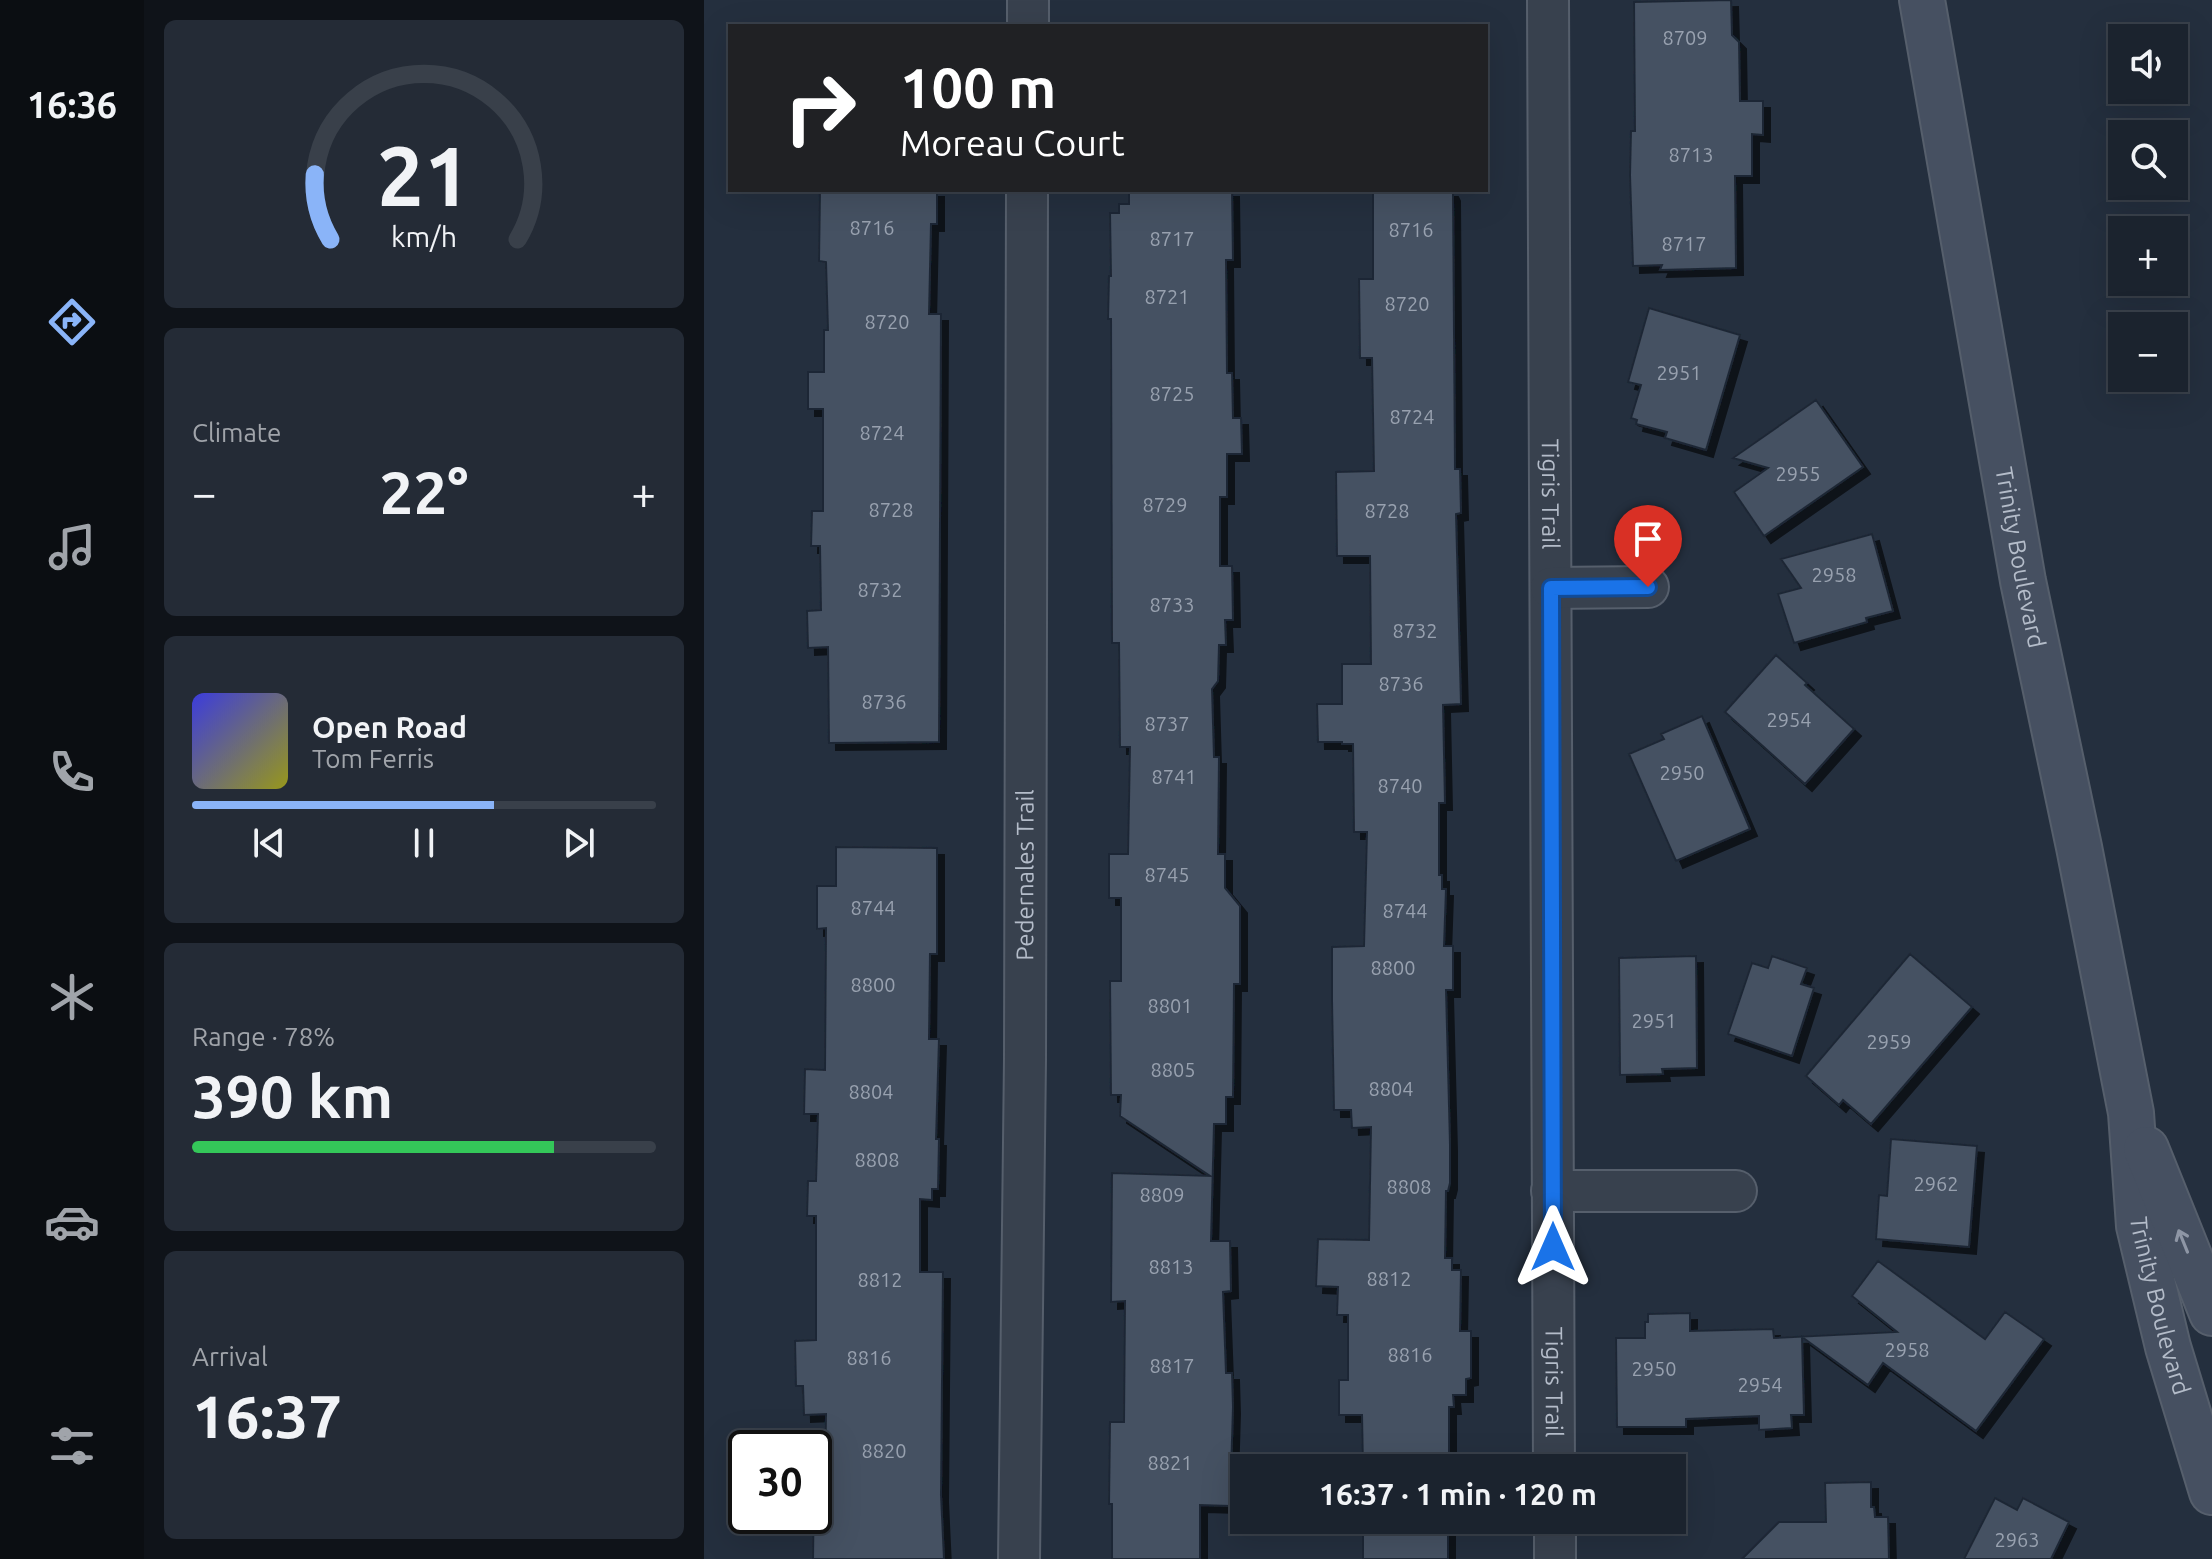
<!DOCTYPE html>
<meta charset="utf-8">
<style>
:root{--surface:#1b232e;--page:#242b36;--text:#f1f3f6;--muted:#a0a4aa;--line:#39404a;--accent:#8ab4f8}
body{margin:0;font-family:Ubuntu,sans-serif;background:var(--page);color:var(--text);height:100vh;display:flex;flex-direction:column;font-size:30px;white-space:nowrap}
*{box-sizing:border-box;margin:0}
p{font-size:26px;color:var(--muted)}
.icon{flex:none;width:44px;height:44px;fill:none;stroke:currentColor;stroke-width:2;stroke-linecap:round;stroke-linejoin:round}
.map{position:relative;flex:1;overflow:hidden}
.details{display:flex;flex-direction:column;gap:20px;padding:20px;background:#0f1319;width:560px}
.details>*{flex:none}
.banner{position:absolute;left:24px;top:24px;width:760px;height:168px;border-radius:0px;box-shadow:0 8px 32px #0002,0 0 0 2px var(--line);background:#202124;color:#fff;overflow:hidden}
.controls{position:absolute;left:1404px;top:24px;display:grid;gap:16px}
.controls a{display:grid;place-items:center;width:80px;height:80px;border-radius:0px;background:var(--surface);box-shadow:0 8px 32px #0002,0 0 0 2px var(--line);font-size:40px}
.speed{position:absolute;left:24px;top:1430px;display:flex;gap:16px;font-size:40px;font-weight:700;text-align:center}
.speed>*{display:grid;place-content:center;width:104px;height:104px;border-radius:50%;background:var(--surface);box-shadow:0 8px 32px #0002,0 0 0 2px var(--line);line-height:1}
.speed .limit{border:4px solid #111;border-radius:12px;background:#fff;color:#111}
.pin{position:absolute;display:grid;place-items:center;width:68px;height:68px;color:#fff;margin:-82px -34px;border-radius:50% 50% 50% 0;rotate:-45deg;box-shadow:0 0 8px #0007}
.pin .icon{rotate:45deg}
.me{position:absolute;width:88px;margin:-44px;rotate:0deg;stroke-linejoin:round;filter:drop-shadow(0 0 6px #0008)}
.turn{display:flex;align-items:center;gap:28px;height:168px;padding:0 40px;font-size:36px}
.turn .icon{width:104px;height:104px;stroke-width:2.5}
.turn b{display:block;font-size:56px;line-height:68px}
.big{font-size:60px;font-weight:700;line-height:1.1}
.details .card{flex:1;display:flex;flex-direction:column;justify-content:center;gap:12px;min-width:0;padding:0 28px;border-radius:12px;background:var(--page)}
.details .dial{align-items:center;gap:0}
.dial svg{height:208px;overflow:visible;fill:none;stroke:var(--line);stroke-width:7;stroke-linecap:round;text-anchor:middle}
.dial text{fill:var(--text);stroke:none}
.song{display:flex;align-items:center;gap:24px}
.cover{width:96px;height:96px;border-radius:12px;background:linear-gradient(135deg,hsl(240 70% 55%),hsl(60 70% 35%))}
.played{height:8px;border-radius:4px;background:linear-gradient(90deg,var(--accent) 65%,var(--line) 65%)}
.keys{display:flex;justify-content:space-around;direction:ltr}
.heat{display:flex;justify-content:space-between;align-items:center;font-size:44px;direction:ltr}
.charge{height:12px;border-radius:6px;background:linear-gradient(90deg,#34c759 78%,var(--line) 0)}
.trip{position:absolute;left:526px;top:1454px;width:456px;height:80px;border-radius:0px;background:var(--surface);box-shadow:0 8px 32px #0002,0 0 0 2px var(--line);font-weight:700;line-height:80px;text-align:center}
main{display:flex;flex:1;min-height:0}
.menu{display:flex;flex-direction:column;width:144px;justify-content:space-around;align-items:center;background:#0b0e12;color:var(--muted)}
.menu .icon{width:56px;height:56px}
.menu .current{color:var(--accent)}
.menu b{font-size:36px;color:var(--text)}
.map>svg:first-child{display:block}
.building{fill:#455162;stroke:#1f2835;stroke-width:2;filter:url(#shadow)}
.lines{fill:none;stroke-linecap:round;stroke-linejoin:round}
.street-casing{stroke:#565f6c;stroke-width:44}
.secondary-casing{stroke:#565f6c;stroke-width:48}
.street{stroke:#38414e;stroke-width:40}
.secondary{stroke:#465061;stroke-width:44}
.oneway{stroke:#8e96a5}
.route-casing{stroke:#114b97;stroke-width:20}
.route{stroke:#1a73e8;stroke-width:14}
.labels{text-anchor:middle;stroke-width:8;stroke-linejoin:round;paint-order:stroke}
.number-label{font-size:20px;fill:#98a1af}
.street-label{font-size:24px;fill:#b4bcc9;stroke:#1d2633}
</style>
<main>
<nav class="menu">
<b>16:36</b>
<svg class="icon current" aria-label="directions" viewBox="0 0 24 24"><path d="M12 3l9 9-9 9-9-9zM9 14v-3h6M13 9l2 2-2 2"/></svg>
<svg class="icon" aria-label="music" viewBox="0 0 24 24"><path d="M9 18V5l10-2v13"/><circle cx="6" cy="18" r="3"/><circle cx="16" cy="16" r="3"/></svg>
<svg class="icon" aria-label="phone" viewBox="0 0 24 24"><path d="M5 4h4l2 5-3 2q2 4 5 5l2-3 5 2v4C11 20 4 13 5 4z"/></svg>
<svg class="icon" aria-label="climate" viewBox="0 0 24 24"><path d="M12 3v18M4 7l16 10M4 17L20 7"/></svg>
<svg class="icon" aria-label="car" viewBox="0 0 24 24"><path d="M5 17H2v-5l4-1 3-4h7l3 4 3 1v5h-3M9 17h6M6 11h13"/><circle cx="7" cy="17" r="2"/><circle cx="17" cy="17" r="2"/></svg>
<svg class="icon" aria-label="filters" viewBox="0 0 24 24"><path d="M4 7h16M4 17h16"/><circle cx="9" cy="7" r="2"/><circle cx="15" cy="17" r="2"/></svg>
</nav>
<section class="details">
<div class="card dial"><svg viewBox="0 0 100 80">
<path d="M14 69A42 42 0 1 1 86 69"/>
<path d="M14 69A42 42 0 0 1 8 44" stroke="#8ab4f8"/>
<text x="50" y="56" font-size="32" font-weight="700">21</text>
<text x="50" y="72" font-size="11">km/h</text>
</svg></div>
<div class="card"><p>Climate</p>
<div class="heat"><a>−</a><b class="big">22°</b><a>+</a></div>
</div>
<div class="card">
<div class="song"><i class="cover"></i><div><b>Open Road</b><p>Tom Ferris</p></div></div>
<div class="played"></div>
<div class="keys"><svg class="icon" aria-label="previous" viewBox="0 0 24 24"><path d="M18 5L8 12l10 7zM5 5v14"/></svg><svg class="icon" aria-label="pause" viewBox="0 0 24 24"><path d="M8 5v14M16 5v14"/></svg><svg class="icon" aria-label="next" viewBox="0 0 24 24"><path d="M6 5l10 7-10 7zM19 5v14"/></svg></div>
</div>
<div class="card"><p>Range · 78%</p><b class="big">390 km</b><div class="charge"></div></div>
<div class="card"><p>Arrival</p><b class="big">16:37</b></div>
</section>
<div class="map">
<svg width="1508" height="1559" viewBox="0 0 1508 1559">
<defs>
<filter id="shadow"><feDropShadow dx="7" dy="7" stdDeviation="0" flood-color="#0009"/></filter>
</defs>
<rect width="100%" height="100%" fill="#242f3e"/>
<path class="building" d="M 1027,0 L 1028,35 L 1035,42 L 1036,101 L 1059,101 L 1059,135 L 1048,134 L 1048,176 L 1031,176 L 1032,268 L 956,270 L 958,265 L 929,266 L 926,175 L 927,131 L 931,131 L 930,2 Z
M 116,190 L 233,190 L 233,224 L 227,224 L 225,314 L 237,314 L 235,742 L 125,743 L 124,647 L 104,648 L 103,611 L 117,610 L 116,546 L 107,546 L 108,511 L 119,511 L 119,409 L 104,409 L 104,372 L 120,372 L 120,330 L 124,330 L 122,262 L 115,261 Z
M 425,190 L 528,190 L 529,260 L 522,260 L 523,373 L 528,373 L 529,418 L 537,418 L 538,454 L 523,454 L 523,497 L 516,497 L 516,566 L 528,566 L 529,620 L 521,620 L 522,645 L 515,645 L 514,681 L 508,689 L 510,757 L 515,757 L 514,854 L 521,854 L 521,888 L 536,906 L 536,984 L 530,984 L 529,1097 L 522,1097 L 522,1124 L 510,1124 L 507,1241 L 526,1241 L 527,1291 L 519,1292 L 522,1373 L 528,1373 L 529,1407 L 526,1506 L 496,1505 L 496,1559 L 408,1559 L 408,1504 L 405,1504 L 406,1422 L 420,1422 L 421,1301 L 407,1302 L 408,1173 L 506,1176 L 416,1116 L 417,1095 L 407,1095 L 406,981 L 417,981 L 417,898 L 405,898 L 405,854 L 424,854 L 426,747 L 416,747 L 415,643 L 408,643 L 407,319 L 404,319 L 405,276 L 407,276 L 406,213 L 415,213 L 415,204 L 425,204 Z
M 669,190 L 747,190 L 749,194 L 751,469 L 756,469 L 757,513 L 752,514 L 757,704 L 739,705 L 741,803 L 735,803 L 735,875 L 738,875 L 738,889 L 742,889 L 740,946 L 749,946 L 749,990 L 742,990 L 746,1144 L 746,1183 L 744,1191 L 742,1191 L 741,1258 L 748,1258 L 748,1270 L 757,1270 L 756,1331 L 767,1331 L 767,1378 L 762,1379 L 762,1395 L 749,1395 L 750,1407 L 745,1407 L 745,1468 L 659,1468 L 658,1415 L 635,1415 L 635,1380 L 644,1380 L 644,1315 L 633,1315 L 634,1287 L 612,1286 L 614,1239 L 665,1240 L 667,1127 L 648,1128 L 647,1110 L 630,1110 L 628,1001 L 628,947 L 660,946 L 663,832 L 650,832 L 649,744 L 638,744 L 638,742 L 614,742 L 613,704 L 638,704 L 638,664 L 667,664 L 666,556 L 633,556 L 632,472 L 670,471 L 668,358 L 656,358 L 655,279 L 669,279 Z
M 945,308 L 1036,335 L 1002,450 L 961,438 L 963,432 L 932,424 L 933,420 L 927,418 L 937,385 L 924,382 Z
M 1112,400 L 1159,467 L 1060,536 L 1030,492 L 1064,468 L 1029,458 Z
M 1168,534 L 1189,611 L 1162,618 L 1163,622 L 1090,643 L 1074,594 L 1097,588 L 1077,559 Z
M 1072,655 L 1103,683 L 1101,685 L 1150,729 L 1101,784 L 1021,712 Z
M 998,716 L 1046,829 L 972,861 L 925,754 L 960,739 L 957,734 Z
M 132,847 L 233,848 L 233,954 L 226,954 L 225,1039 L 235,1039 L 232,1139 L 235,1139 L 234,1189 L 228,1189 L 228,1200 L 216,1199 L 216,1272 L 239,1272 L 237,1495 L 240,1559 L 109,1559 L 110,1482 L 121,1482 L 122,1414 L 100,1415 L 99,1386 L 92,1386 L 91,1341 L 112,1340 L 112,1216 L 103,1216 L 104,1181 L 112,1181 L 114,1114 L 100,1114 L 101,1069 L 121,1070 L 122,928 L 113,929 L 113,886 L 132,886 Z
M 1206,954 L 1268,1007 L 1167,1124 L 1139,1100 L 1135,1105 L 1102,1076 Z
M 992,956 L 993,1068 L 958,1069 L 959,1074 L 916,1075 L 915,958 Z
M 1068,956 L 1103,968 L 1097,984 L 1110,988 L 1088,1056 L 1024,1034 L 1048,963 L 1064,968 Z
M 1187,1139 L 1273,1146 L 1265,1247 L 1172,1239 L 1175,1195 L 1183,1196 Z
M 1174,1261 L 1281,1339 L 1301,1312 L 1340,1339 L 1272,1431 L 1179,1363 L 1164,1385 L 1098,1337 L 1100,1415 L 1087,1415 L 1088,1428 L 1055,1430 L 1055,1416 L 982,1419 L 982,1427 L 913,1427 L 912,1338 L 941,1338 L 941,1322 L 944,1322 L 944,1314 L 986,1313 L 986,1331 L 1069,1329 L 1070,1338 L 1193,1332 L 1148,1296 Z
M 1167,1482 L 1167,1507 L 1170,1507 L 1171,1517 L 1184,1517 L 1185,1559 L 1038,1559 L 1075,1522 L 1122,1522 L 1121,1483 Z
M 1291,1498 L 1313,1510 L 1319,1498 L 1365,1522 L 1347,1559 L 1260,1559 Z
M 659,1520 L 744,1520 L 744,1559 L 659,1559 Z"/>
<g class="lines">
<g class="street-casing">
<g id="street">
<path id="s1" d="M 844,0 L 850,1468"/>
<path d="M 324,26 L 324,0"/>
<path d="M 847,588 L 944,587"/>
<path d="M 848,1191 L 1032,1191"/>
<path d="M 851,1520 L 851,1559"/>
<path id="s2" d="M 315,1559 L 321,1059 L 323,190"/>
</g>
</g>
<g class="secondary-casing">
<g id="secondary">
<path id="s3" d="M 1218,0 L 1319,581 L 1375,847 L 1427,1113 L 1435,1226 L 1464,1347 L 1508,1492"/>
<path d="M 1442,1149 L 1508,1313"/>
</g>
</g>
<use href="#street" class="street"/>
<use href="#secondary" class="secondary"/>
</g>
<defs><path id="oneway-shaft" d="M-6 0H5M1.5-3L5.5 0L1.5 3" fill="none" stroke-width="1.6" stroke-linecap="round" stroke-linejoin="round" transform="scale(2)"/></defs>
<use class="oneway" href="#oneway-shaft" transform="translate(1479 1241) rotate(-112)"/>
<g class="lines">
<g class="route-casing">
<path id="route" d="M 849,1247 L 847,588 L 944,587"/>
</g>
<use href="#route" class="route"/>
</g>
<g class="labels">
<g class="number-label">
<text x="981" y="45">8709</text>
<text x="987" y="162">8713</text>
<text x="168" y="235">8716</text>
<text x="707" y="237">8716</text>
<text x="468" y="246">8717</text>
<text x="980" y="251">8717</text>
<text x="463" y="304">8721</text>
<text x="703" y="311">8720</text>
<text x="183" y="329">8720</text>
<text x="975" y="380">2951</text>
<text x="468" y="401">8725</text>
<text x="708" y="424">8724</text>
<text x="178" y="440">8724</text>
<text x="1094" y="481">2955</text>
<text x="461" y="512">8729</text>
<text x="187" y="517">8728</text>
<text x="683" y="518">8728</text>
<text x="1130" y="582">2958</text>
<text x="176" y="597">8732</text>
<text x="468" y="612">8733</text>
<text x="711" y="638">8732</text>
<text x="697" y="691">8736</text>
<text x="180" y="709">8736</text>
<text x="1085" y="727">2954</text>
<text x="463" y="731">8737</text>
<text x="978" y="780">2950</text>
<text x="470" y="784">8741</text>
<text x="696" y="793">8740</text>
<text x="463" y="882">8745</text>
<text x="169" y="915">8744</text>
<text x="701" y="918">8744</text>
<text x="689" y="975">8800</text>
<text x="169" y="992">8800</text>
<text x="466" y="1013">8801</text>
<text x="950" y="1028">2951</text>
<text x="1185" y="1049">2959</text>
<text x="469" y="1077">8805</text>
<text x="687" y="1096">8804</text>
<text x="167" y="1099">8804</text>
<text x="173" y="1167">8808</text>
<text x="1232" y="1191">2962</text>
<text x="705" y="1194">8808</text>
<text x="458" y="1202">8809</text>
<text x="467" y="1274">8813</text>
<text x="685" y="1286">8812</text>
<text x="176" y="1287">8812</text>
<text x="1203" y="1357">2958</text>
<text x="706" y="1362">8816</text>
<text x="165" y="1365">8816</text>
<text x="468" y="1373">8817</text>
<text x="950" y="1376">2950</text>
<text x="1056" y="1392">2954</text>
<text x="180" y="1458">8820</text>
<text x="466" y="1470">8821</text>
<text x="1313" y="1547">2963</text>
</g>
<g class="street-label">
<text dy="8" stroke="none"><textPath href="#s1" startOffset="494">Tigris Trail</textPath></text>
<text dy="8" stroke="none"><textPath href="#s3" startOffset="566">Trinity Boulevard</textPath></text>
<text dy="8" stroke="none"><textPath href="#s2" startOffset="684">Pedernales Trail</textPath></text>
<text dy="8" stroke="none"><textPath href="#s3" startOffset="1328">Trinity Boulevard</textPath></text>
<text dy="8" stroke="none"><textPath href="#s1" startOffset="1382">Tigris Trail</textPath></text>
</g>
</g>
</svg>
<div class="controls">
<a><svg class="icon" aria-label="sound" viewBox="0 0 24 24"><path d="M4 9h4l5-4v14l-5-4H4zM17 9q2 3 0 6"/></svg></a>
<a><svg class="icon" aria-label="search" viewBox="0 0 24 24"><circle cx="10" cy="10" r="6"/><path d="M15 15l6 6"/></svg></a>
<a>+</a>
<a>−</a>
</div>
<div class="speed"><div class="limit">30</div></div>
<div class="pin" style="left:944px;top:587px;background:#d93025"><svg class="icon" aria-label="arrive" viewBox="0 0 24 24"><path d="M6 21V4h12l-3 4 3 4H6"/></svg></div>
<svg class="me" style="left:849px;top:1247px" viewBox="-20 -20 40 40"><path d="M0-17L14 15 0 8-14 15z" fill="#1a73e8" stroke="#fff" stroke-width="4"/></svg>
<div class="trip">16:37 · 1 min · 120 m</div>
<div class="banner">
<div class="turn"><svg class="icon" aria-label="right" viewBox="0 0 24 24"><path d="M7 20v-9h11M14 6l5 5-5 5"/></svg><div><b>100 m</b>Moreau Court</div></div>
</div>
</div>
</main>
